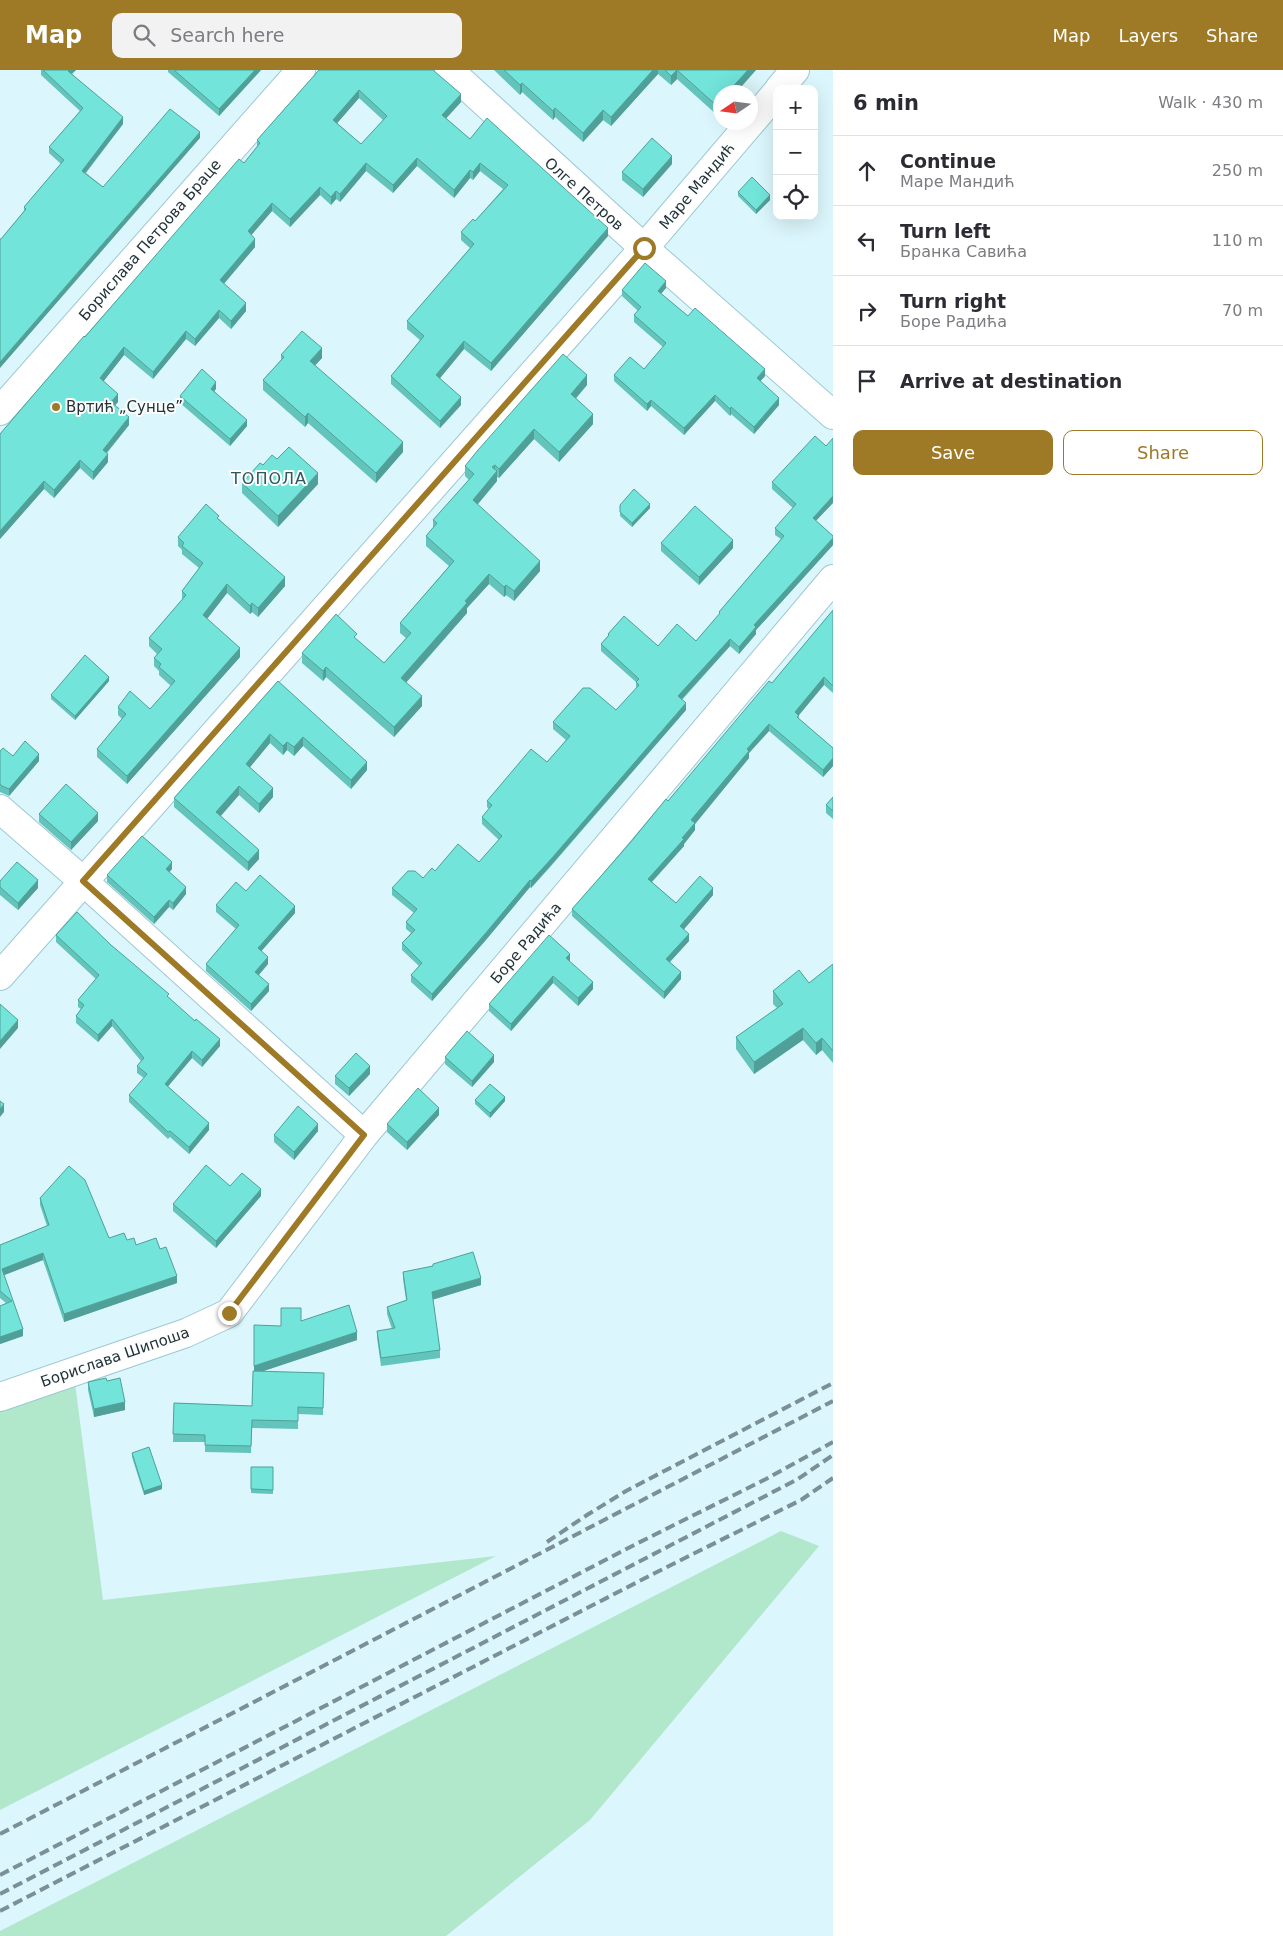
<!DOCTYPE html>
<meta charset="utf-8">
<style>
:root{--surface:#fff;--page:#f2f2f3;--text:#2b2b33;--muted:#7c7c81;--line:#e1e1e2;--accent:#9e7a26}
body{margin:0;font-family:"DejaVu Sans",sans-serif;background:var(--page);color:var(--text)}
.controls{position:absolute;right:15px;top:15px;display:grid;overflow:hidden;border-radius:10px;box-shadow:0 5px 20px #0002}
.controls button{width:45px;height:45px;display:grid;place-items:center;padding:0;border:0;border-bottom:1px solid var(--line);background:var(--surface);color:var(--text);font:25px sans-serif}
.compass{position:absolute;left:713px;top:15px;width:45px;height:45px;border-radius:50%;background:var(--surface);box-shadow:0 5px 20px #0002;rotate:257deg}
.stop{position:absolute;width:15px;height:15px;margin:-11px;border:4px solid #9e7a26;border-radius:50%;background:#fff}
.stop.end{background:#9e7a26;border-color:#fff;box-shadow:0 1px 5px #0008}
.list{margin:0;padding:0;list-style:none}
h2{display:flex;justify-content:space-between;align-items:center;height:65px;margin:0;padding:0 20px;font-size:21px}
h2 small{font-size:16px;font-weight:400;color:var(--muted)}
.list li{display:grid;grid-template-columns:32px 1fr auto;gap:15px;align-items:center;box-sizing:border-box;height:70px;padding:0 20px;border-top:1px solid var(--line)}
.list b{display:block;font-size:19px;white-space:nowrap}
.list p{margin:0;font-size:16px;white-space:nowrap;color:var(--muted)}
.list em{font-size:16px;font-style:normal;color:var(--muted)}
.actions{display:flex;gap:10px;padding:15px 20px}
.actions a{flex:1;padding:11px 0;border:1px solid var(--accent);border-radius:10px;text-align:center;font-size:18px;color:var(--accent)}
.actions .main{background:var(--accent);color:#fff}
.icon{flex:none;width:28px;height:28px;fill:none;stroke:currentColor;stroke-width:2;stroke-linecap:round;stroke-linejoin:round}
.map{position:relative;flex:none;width:833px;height:1866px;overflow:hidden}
header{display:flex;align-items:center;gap:30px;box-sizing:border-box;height:70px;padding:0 25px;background:var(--accent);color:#fff}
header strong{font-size:24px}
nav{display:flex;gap:28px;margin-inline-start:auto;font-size:18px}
.search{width:350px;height:45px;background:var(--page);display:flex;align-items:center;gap:12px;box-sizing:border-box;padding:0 18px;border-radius:10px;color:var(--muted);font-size:19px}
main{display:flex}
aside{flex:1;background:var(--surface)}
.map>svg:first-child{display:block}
</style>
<header>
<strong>Map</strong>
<div class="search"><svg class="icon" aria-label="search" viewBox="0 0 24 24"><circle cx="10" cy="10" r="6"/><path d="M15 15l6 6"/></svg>Search here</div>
<nav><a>Map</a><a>Layers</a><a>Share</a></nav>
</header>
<main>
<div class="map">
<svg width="833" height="1866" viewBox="0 0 833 1866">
<rect width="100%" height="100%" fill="#dbf6fc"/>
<path fill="#b1e8cc" d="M75,1313L103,1530L496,1486L0,1740V1341Z
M781,1461L819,1476L590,1750L446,1866H0V1861Z"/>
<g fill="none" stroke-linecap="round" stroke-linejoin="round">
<defs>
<path id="minor" d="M449,0L644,178L833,345
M779,19L795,0
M0,341L301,0
M0,739L83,811L364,1065
M0,906L644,178L777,22
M0,1327L186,1263L229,1243L364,1065L833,509"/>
</defs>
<use href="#minor" stroke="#9cc8d2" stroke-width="30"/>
<use href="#minor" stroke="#fff" stroke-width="28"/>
<path stroke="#7a9095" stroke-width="4" stroke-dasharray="10 5" stroke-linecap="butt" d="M547,1472L587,1445L626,1421L833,1313
M0,1764L833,1331
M0,1805L636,1474L766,1409L833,1372
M0,1824L798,1409L833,1385
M0,1841L655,1503L801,1430L833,1408"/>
</g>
<path fill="#62c4bb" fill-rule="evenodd" d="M41,0H76L72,4L123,54L86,103L103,117L200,68L1,169L24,141V137L61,94L49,83V77L80,41L41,5Z
M168,0H261L219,46L168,2Z
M319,0L461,32L446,48L470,69L608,166L491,301L464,279L440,308L461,335L440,358L391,314V306L420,270L407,259V251L470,178L461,170V162L475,151L503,119L480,101L473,110L470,108L454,128L417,96L393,123L366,101L340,132L336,129L331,135L320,125L290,157L272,141L251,165L255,177L224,214L246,241L231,259L219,248L195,276L186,269L153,309L124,285L103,311L118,332L115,335L129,355L107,383L108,392L93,410L80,398L54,428L44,419L0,469V364L85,267L244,93L257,77V70ZM359,28L383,50L361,74L337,53Z
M494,0H756L717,45L677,9L671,15L658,4L611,56L603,50L583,72L555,47L553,50L522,22L520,25Z
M672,94L643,127L622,110V102Z
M738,122L770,130L756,144L738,126Z
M666,218L661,224L688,246L765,306L760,311L779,335L754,364L731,344L730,346L715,331L684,365L651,336L647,341L614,311V305L644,299L663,277L634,252V245L638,241L622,226V220Z
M281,285L322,288L315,295L403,382L376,413L308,353L305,357L263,320V310L281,290Z
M587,315L576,328L593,354L559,392L534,369L499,408L497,407V411L477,435L540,501L514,531L506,525L504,527L489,514L467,538V543L406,613L422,636L394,667L326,607L323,611L302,593V583L357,570L384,593L406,568L400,563V553L449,496L426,476V466L433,458V450L469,410L465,406V396Z
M216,319L214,321L247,356L230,376L180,333V326Z
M277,389L318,414L278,457L242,423V413L263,395Z
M772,412L833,466V475L756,560V564L739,584L730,576L682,630L686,640L552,795L531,818L530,817L485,871L432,931L411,912V905L419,896L402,880V873L411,863L406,859V852L414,843L392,825V818L423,808L435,801L479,792L499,770L482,754V747L489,739L487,737V731L547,692L566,670L553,659V652L616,640L636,619V612L601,581V574L608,566V564L658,576L696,571L719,545V542L781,469L775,465V458L793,438L772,419Z
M620,435L650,438L632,457L620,446Z
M219,449L285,516L258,547L252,542L250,544L227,523L207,549L240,587L127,714L97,687V679L122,649L118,645V637L150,639L171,616L159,605V601L154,596V588L157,584L149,576V568L182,530V521L199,498L182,484V480L178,476V467Z
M661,473L733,478L699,515L661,481Z
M833,540V623L824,615L798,645L799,649L833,678V696L823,707L769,661L749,683V688L695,754V760L684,774V776L652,812L676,833L713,825L684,859L689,871L670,892L681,909L664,929L572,846V839L772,613Z
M109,611L75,650L51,629V625Z
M278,611L367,700L351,719L303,676L294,686L287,680L283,685L270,673L250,697L273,727L259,743L239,725L221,746L259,789L248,801L174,737V728Z
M0,681L13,686L39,691L9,726L0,722Z
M833,727V749L826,743V735Z
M39,744L98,751L71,780L39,752Z
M172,799L169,802L186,824L173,840L169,837L154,854L107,812V805Z
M0,811L38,818L18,840L0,825Z
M246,821L295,843L261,881L268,894L259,905L269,921L251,941L206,901V894L236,859L216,842V835Z
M56,865L111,875L169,928L220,976L202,997L192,988L168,1016L209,1060L189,1084L170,1067L168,1069L129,1032V1025L144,1008L137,1003V996L141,991L112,956L98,972L76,953V946L81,939L78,937V930L96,909L56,872Z
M570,892L593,919L578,936L553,913L511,961L489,941V934Z
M833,894V993L822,980L816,985L803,970L754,1004L736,979V967L777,938L773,934V921L809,913Z
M445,987L494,992L472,1017L445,994Z
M370,1004L349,1026L335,1014V1006Z
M475,1030L505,1031L490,1048L475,1034Z
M439,1045L407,1080L387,1062V1054Z
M318,1061L294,1090L274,1072V1065Z
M230,1116L261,1126L216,1178L173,1141V1134Z
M40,1128L109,1168L127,1170L136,1175L160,1179L177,1213L64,1252L43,1190L4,1205L23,1266L0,1274V1236L6,1233L0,1228V1175L47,1156L40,1135Z
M433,1194L481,1215L433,1229L440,1280V1288L381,1296L377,1268V1261L392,1259L387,1244V1237L406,1230L403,1209V1202L433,1196Z
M301,1251L357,1270L261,1302L324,1303L323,1345L298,1344V1359L252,1358L251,1383L205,1382V1372H173L174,1333L252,1336L254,1301L281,1256Z
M107,1311L125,1340L94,1347L88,1320V1312Z
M132,1383L162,1419L144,1425L132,1387Z
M251,1397H273V1424L251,1423Z"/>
<path fill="#50a099" d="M69,0H76L68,7V1Z
M255,0H261L219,46V39Z
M653,0H658V4L611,56V47Z
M677,0V9L671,15V6Z
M748,0H756L736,22H728Z
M522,13V22L520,25V15Z
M359,20V28L333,58V50Z
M461,24V32L442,53V45Z
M720,31V40L717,45V36Z
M555,38V47L553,50V41Z
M603,40V50L583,72V63Z
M123,47V54L82,107V101Z
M200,62V68L0,298V292Z
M672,86V94L643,127V119Z
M417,88V96L393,123V115Z
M366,93V101L340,132V124Z
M480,93V101L473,110V102Z
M470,100V108L454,128V120Z
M320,117V125L290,157V149Z
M336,121V129L331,135V127Z
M770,125V130L756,144V140Z
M272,133V141L248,169V161Z
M608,158V166L491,301V293Z
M255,169V177L220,218V210Z
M666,211V218L658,227V221Z
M246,233V241L231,259V251Z
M219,240V248L195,276V269Z
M186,261V269L153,309V302Z
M464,271V279L436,313V305Z
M124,277V285L100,316V308Z
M322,278V288L310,301V291Z
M765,299V306L757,315V308Z
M587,305V315L571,334V324Z
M216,312V319L211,325V319Z
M118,324V332L111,340V332Z
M715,325V331L684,365V358Z
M461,327V335L440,358V351Z
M779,328V335L754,364V357Z
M651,330V336L647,341V334Z
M731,337V344L730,346V339Z
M308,343V353L305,357V347Z
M593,344V354L559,392V382Z
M129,347V355L103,387V380Z
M247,350V356L230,376V369Z
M534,359V369L499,408V399Z
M403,372V382L376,413V403Z
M108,384V392L93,410V402Z
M80,390V398L54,428V420Z
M495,395V404L497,401V411L473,440V430Z
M318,403V414L278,457V446Z
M44,411V419L0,469V461Z
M833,426V433L813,454V448Z
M650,434V438L632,457V453Z
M833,468V475L756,560V564L739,584V577L754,555Z
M733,470V478L699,515V507Z
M540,491V501L514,531V521Z
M489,504V514L467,538V543L401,618V608L465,531Z
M285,507V516L258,547V538Z
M227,514V523L203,554V545Z
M506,515V525L504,527V517Z
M252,533V542L250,544V536Z
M730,569V576L678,633V626Z
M240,578V587L127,714V706Z
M326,597V607L323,611V601Z
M109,607V611L75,650V646Z
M824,607V615L795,650V642Z
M422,626V636L394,667V657Z
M686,633V640L531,818V811Z
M769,654V661L749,683V688L695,754V760L684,774V776L648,816V809L682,768L691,750L747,679Z
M270,664V673L246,702V694Z
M303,667V676L294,686V677Z
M287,672V680L283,685V676Z
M39,684V691L9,726V719Z
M833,688V696L823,707V700Z
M367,692V700L351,719V710Z
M239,716V725L216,751V742Z
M273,718V727L259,743V734Z
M98,743V751L71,780V772Z
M259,780V789L248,801V792Z
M172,792V799L166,806V799Z
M38,810V818L18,840V833Z
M530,810V817L485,871L432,931V924Z
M186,817V824L173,840V833Z
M713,818V825L680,864V856Z
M169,830V837L154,854V847Z
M295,836V843L258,885V878Z
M689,864V871L666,896V889Z
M570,884V892L566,888Z
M268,887V894L255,909V902Z
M681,902V909L664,929V922Z
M553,906V913L511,961V954Z
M593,912V919L578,936V928Z
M269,914V921L251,941V934Z
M112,949V956L98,972V965Z
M18,950V958L0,979V971Z
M803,958V970L754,1004V992Z
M822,968V980L816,985V973Z
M220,969V976L202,997V990Z
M192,981V988L165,1020V1014Z
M494,985V992L472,1017V1011Z
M370,996V1004L349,1026V1018Z
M505,1027V1031L490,1048V1043Z
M4,1034V1042L0,1047V1039Z
M439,1038V1045L407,1080V1072Z
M209,1053V1060L189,1084V1077Z
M318,1054V1061L294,1090V1082Z
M261,1119V1126L216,1178V1171Z
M43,1183V1190L2,1206V1199Z
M177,1206V1213L64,1252V1244Z
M481,1208V1215L432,1230V1222Z
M23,1259V1266L0,1274V1267Z
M357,1262V1270L254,1304V1296Z
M125,1332V1340L94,1347V1339Z
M162,1415V1419L144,1425V1421Z"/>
<path fill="#72e4da" stroke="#50a099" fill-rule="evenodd" d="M43,0H69L68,1L123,47L82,101L103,117L170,39L200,62L0,292V169H1L26,139L24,137L64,90L49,77L83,38Z
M174,0H255L219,39Z
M319,0H433L461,24L442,45L470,69L487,48L608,158L491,293L464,271L436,305L461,327L440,351L391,306L424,266L407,251L474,174L461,162L473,149L475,151L508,115L480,93L473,102L470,100L454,120L417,88L393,115L366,93L340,124L336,121L331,127L320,117L290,149L272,133L248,161L255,169L220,210L246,233L231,251L219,240L195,269L186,261L153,302L124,277L100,308L118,324L111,332L129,347L103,380L108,384L93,402L80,390L54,420L44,411L0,461V364L84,266L85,267L239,89L244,93L260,73L257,70ZM359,20L387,46L361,74L333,50Z
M504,0H653L611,47L603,40L583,63L555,38L553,41L522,13L520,15Z
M665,0H677L671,6Z
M677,0H748L728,22H720V31L717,36Z
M652,68L672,86L643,119L622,102Z
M752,107L770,125L756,140L738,122Z
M645,193L666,211L658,221L688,246L695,238L765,299L757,308L779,328L754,357L731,337L730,339L715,325L684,358L651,330L647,334L614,305L630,287L644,299L666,273L634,245L641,237L622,220Z
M302,261L322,278L310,291L403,372L376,403L308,343L305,347L263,310L284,287L281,285Z
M563,284L587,305L571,324L593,344L559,382L534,359L499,399L495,395L492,397L497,401L473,430L540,491L514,521L506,515L504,517L489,504L465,531L467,533L401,608L422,626L394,657L326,597L323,601L302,583L336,544L357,564L354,567L384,593L411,563L400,553L454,491L426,466L437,453L433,450L474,404L465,396L478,380Z
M202,299L216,312L211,319L247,350L230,369L180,326Z
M815,366L826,376L833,368V426L813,448L833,466V468L754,555L756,557L739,577L730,569L678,626L686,633L552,788L531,811L530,810L485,864L432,924L411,905L422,893L402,873L415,860L406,852L417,839L392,818L408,801H415L423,808L432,798L435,801L458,774L479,792L502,766L482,747L492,735L487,731L531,679L547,692L570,666L553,652L583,618H590L616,640L639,615L636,612L639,609L601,574L609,565L608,564L624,546L658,576L677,554L696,571L720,543L719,542L784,466L775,458L796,434L772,412Z
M289,377L318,403L278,446L242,413L260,393L263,395L272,385L277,389Z
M634,419L650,434L632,453L620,442V435Z
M206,434L219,446L217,448L285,507L258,538L252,533L250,536L227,514L203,545L240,578L127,706L97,679L126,644L118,637L130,621L150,639L175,611L159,597L161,594L154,588L162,579L149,568L186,525L182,521L203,493L182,476L184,473L178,467Z
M695,436L733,470L699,507L661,473Z
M833,540V616L824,607L795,642L799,646L797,647L833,678V688L823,700L769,654L747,679L749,681L691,750L695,753L682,768L684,769L648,809L676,833L700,806L713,818L680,856L689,864L666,889L681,902L664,922L572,839L630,773L666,729L668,731L769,611L772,613Z
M85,585L109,607L75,646L51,625Z
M278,611L367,692L351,710L303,667L294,677L287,672L283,676L270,664L246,694L273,718L259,734L239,716L216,742L259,780L248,792L174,728Z
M25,671L39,684L9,719L2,716L0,714V681L3,678L13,686Z
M66,714L98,743L71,772L39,744Z
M833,727V741L826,735Z
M142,766L172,792L166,799L186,817L173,833L169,830L154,847L107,805Z
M17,792L38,810L18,833L0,817V811Z
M260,805L295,836L258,878L268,887L255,902L269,914L251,934L206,894L239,855L216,835L236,812L246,821Z
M77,842L111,875L169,924L167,926L195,951L196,949L220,969L202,990L192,981L165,1014L209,1053L189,1077L170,1061L168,1062L129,1025L147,1004L137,996L144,988L112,949L98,965L76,946L84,935L78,930L99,905L56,865Z
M549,865L570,884L566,888L593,912L578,928L553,906L511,954L489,934Z
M833,894V981L822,968L816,973L803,958L754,992L736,967L783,934L773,921L799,900L809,913Z
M0,934L18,950L0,971Z
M467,961L494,985L472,1011L445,987Z
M356,983L370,996L349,1018L335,1006Z
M490,1014L505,1027L490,1043L475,1030Z
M418,1018L439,1038L407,1072L387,1054Z
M0,1031L4,1034L0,1039Z
M298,1036L318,1054L294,1082L274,1065Z
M206,1095L230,1116L242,1103L261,1119L216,1171L173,1134Z
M69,1096L85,1110L109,1168L124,1163L127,1170L134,1168L136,1175L156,1168L160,1179L166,1177L177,1206L64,1244L43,1183L2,1199L23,1259L0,1267V1236L12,1231L0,1221V1175L49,1155L40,1128Z
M473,1182L481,1208L432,1222L440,1280L381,1288L377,1261L395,1258L387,1237L407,1230L403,1202L433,1196V1194Z
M349,1235L357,1262L254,1296V1255L281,1256V1238H301V1251Z
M253,1301L324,1303L323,1338L298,1337V1351L252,1350L251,1376L205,1375V1365L173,1364L174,1333L252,1336Z
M106,1308L107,1311L120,1308L125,1332L94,1339L88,1312Z
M149,1377L162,1415L144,1421L132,1383Z
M251,1397H273V1420L251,1419Z"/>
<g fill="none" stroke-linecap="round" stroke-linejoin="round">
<path stroke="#9e7a26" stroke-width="6" d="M229,1243L364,1065L83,811L644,178"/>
</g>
<circle fill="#9e7a26" stroke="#fdfdfd" stroke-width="2" cx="56" cy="337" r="5"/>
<g text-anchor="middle" stroke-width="4" stroke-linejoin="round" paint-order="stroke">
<g font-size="15" fill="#213337" stroke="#fdfdfd">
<text transform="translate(697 116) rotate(-50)" y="5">Маре Мандић</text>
<text transform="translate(584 124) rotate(42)" y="5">Олге Петров</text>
<text transform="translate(150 170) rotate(-49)" y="5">Борислава Петрова Браце</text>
<text transform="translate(526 873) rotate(-50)" y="5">Боре Радића</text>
<text transform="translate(115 1287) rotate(-19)" y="5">Борислава Шипоша</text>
</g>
<g font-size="15" fill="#213337" stroke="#fdfdfd" text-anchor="start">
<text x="66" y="342">Вртић „Сунце”</text>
</g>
<g font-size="16" letter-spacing="1" fill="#2d565f" stroke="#fdfdfd">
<text x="269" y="414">ТОПОЛА</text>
</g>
</g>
</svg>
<div class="controls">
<button>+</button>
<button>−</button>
<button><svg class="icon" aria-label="locate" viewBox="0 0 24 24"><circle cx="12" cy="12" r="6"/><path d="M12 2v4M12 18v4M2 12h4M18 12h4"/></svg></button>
</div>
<svg class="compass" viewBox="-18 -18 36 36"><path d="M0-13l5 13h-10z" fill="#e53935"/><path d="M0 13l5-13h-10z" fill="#7c7c81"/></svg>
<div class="stop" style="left:644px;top:178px"></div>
<div class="stop end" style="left:229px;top:1243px"></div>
</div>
<aside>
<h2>6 min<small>Walk · 430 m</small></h2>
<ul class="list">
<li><svg class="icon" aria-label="ahead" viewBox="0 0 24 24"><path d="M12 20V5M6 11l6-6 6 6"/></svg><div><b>Continue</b><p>Маре Мандић</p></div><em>250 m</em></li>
<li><svg class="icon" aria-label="left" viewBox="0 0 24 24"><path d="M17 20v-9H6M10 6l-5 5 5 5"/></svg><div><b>Turn left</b><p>Бранка Савића</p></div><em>110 m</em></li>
<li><svg class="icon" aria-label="right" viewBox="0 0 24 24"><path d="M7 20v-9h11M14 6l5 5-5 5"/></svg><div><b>Turn right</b><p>Боре Радића</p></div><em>70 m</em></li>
<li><svg class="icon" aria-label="arrive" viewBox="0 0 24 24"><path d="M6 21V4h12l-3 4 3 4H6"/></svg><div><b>Arrive at destination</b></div></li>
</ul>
<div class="actions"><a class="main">Save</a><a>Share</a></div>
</aside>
</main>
